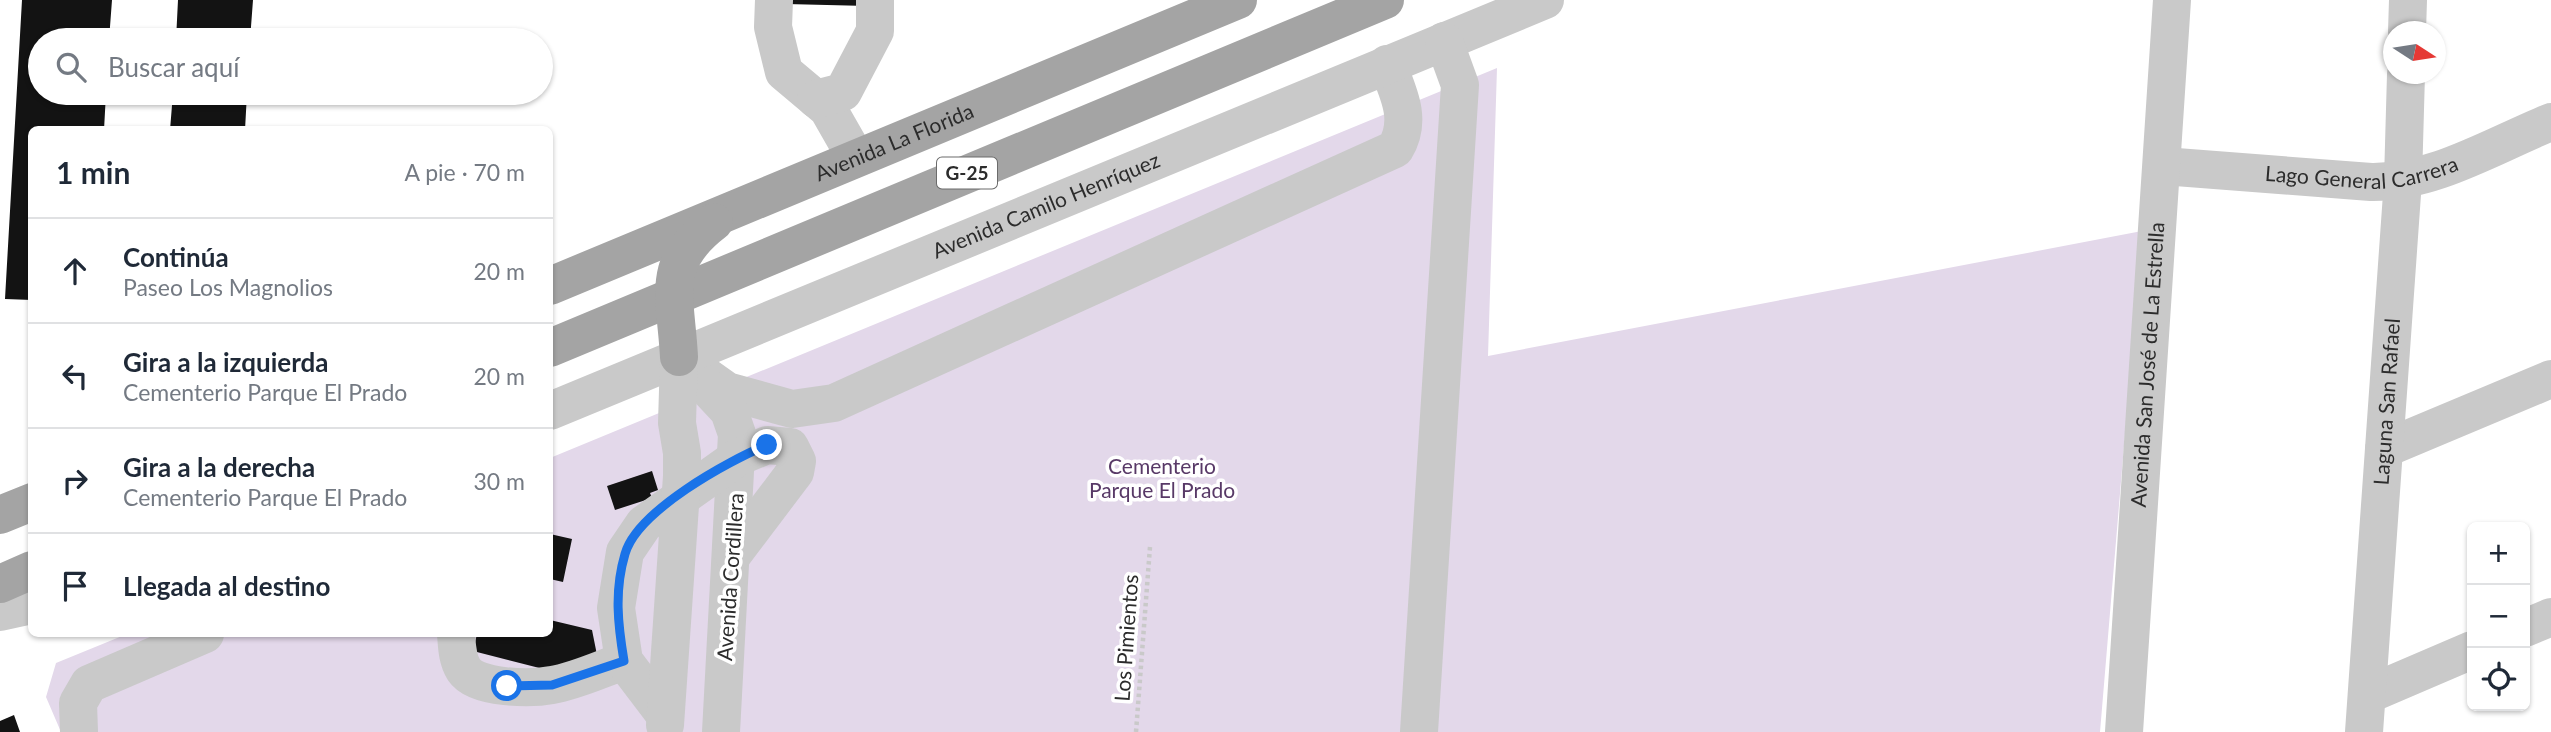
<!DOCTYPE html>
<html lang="es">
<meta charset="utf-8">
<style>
:root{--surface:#fff;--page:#f2f2f3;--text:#1f2937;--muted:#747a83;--line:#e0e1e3}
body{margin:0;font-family:Lato,sans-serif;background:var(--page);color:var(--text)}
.controls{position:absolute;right:21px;bottom:21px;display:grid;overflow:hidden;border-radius:10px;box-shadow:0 2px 5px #0004}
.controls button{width:63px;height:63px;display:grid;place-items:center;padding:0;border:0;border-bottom:2px solid var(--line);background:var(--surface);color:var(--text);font:35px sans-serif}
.compass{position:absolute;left:2383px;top:21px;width:63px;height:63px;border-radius:50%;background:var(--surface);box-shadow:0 2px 5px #0004;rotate:102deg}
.stop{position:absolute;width:21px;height:21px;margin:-16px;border:5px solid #1a73e8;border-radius:50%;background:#fff}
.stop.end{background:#1a73e8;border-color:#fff;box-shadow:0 2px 7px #0008}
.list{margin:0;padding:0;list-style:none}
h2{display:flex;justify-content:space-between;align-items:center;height:91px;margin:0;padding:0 28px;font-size:30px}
h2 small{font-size:23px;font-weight:400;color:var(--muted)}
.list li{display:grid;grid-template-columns:46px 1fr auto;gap:21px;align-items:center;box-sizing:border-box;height:105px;padding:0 28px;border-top:2px solid var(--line)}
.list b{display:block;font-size:26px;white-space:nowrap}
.list p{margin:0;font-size:23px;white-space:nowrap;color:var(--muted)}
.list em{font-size:23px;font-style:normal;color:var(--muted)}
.icon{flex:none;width:38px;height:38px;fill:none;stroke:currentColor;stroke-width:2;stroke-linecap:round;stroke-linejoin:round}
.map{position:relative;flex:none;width:2551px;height:732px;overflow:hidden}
.search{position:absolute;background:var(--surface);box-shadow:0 2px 5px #0004;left:28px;top:28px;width:525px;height:77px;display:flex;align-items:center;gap:18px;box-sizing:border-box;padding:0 24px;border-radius:38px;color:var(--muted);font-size:26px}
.panel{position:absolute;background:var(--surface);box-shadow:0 2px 5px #0004;left:28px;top:126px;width:525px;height:511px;border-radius:10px}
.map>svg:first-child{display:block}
</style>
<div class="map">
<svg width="2551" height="732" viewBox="0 0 2551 732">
<rect width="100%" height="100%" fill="#fff"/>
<path fill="#e3d8ea" d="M1497,68L1488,356L2142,231L2100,732H61L46,697L56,663L127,634H550V458Z"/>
<path fill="#131313" d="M22,0H112L109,40H40V93H106L104,130H32V300L5,299Z
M178,0H253L250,40H176Z
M786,0H868V6L786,4Z
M173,93H247L245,130H170Z
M652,471L658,490L650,493L652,498L615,510L607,486Z
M550,534L572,539L563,582L550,579Z
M550,620L592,630L598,660L563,674L473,651L477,634H550Z
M14,715L20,732H0V721Z"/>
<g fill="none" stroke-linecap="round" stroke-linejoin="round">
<path stroke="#c9c9c9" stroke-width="4.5" stroke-dasharray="3.5 3.5" stroke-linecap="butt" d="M1136,732L1150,547"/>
<g stroke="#c9c9c9" stroke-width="38">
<path d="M774,0L773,27L784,72L828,109L856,158"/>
<path d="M2407,32L2408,0"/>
<path d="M816,99L843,92L875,31V0"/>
<path id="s1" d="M2163,166L2371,182C2433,183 2494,145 2551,122"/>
<path d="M679,357L727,391L792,409L834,403L1395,149C1413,120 1398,92 1387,64"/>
<path d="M700,380L729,411L737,434L721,732"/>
<path id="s2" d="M550,411L1545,0"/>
<path d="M2384,449L2551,379"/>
<path d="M0,612L32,605"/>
<path d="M2525,628L2551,617"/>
<path d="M456,634C457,646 457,659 464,670C477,689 531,689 552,685C576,681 601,669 624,661"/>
<path d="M2367,695L2472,650"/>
<path d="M665,715L624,661L616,608L625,552L644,524L738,457L767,445L790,447L797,461L795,472L733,554"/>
<path d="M665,725L682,476V453L677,423L679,357"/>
<path d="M79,732L78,703L89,684L205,634"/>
<path d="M1419,732L1460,85L1444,41"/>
<path id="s3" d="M2124,732L2172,0"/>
<path id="s4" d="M2364,732L2403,180L2406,74"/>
</g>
<g stroke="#a4a4a4" stroke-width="38">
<path id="s5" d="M550,286L1238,0"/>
<path d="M550,348L1385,0"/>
<path d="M679,357C676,296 659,264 714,222"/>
<path d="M0,515L32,502"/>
<path d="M0,584L32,570"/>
</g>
</g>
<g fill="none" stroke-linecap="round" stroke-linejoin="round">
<path stroke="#1a73e8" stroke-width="9" d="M507,686L552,685L624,661C618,625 614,591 625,554C637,511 728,461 767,445"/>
</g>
<g text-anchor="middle" stroke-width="7" stroke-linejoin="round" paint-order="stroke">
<rect fill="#fff" stroke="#6b6b6b" stroke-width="2" x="937" y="157.5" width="60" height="31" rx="5"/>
<g font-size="19" font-weight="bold" fill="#2c2c2c">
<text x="967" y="180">G-25</text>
</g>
<g font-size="21" fill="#2c2c2c" stroke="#fff">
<text dy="7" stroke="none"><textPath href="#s5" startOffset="373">Avenida La Florida</textPath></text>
<text dy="7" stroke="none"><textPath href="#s1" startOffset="200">Lago General Carrera</textPath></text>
<text dy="7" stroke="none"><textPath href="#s2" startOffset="537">Avenida Camilo Henríquez</textPath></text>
<text dy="7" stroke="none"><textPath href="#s3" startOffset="368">Avenida San José de La Estrella</textPath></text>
<text dy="7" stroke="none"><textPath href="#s4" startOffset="331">Laguna San Rafael</textPath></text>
<text transform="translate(731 577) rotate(-86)" y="7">Avenida Cordillera</text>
<text transform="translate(1127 638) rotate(-86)" y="7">Los Pimientos</text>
</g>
<g font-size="21" fill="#583967" stroke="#fff">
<text x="1162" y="474">Cementerio<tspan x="1162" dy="24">Parque El Prado</tspan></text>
</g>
</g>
</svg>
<div class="controls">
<button>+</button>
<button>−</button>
<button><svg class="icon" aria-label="locate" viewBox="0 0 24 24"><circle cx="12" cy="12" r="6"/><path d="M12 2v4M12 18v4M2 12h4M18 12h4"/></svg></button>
</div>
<svg class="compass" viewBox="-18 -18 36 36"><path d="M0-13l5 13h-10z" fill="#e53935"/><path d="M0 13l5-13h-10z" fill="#747a83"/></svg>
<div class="stop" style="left:507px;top:686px"></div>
<div class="stop end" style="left:767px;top:445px"></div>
<div class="search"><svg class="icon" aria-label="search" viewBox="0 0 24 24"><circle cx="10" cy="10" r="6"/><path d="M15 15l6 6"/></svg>Buscar aquí</div>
<section class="panel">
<h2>1 min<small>A pie · 70 m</small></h2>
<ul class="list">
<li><svg class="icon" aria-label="ahead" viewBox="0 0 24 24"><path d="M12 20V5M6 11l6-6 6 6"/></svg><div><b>Continúa</b><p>Paseo Los Magnolios</p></div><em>20 m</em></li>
<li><svg class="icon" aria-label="left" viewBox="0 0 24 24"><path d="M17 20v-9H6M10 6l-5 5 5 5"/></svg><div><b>Gira a la izquierda</b><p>Cementerio Parque El Prado</p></div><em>20 m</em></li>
<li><svg class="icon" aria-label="right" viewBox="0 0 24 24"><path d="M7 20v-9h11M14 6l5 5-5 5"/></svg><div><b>Gira a la derecha</b><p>Cementerio Parque El Prado</p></div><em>30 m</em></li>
<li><svg class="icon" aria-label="arrive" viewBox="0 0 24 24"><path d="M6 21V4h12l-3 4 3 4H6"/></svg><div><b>Llegada al destino</b></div></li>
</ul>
</section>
</div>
